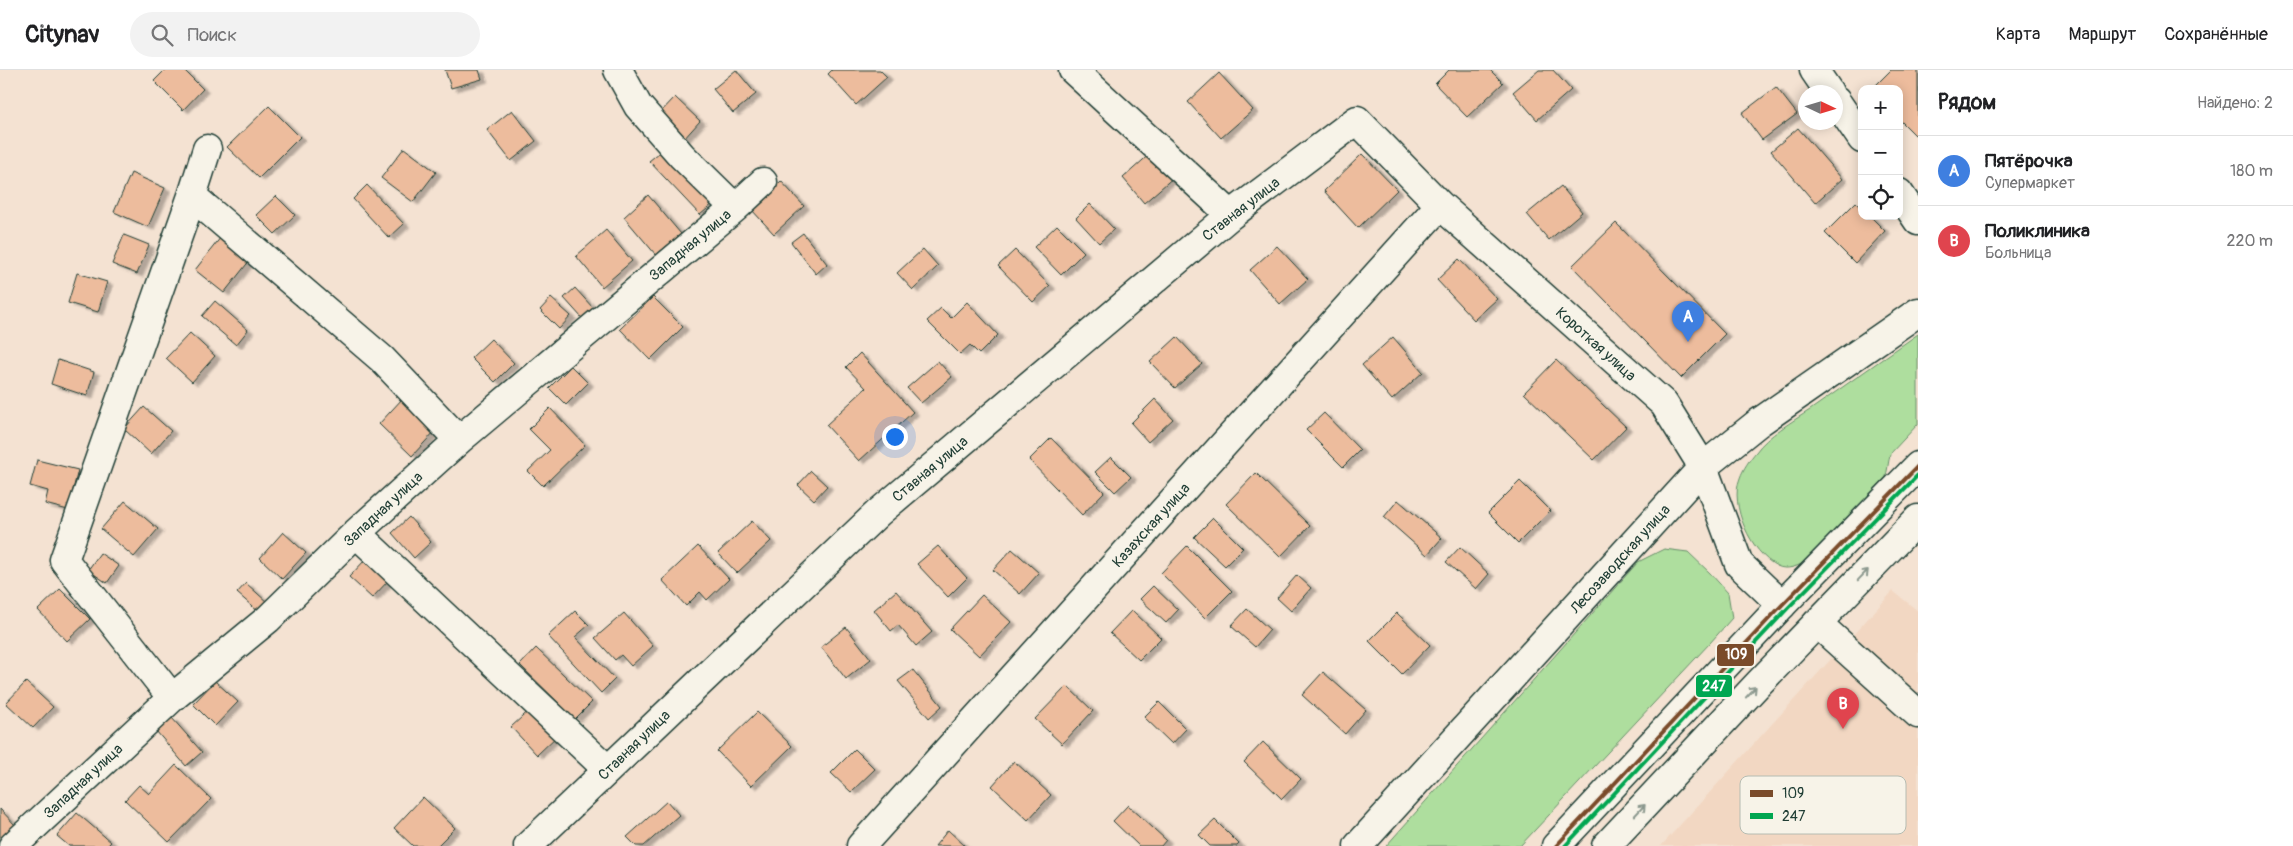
<!DOCTYPE html>
<html lang="ru">
<meta charset="utf-8">
<style>
:root{--surface:#fff;--page:#f2f2f2;--text:#202124;--muted:#757577;--line:#e0e0e0;--accent:#db2777}
body{margin:0;font-family:Pangolin,sans-serif;background:var(--page);color:var(--text)}
.controls{position:absolute;right:15px;top:15px;display:grid;overflow:hidden;border-radius:10px;box-shadow:0 2px 12px #0003}
.controls button{width:45px;height:45px;display:grid;place-items:center;padding:0;border:0;border-bottom:1px solid var(--line);background:var(--surface);color:var(--text);font:25px sans-serif}
.compass{position:absolute;left:1798px;top:15px;width:45px;height:45px;border-radius:50%;background:var(--surface);box-shadow:0 2px 12px #0003;rotate:94deg}
.you{position:absolute;left:894px;top:366px;width:18px;height:18px;margin:-12px;border:4px solid #fff;border-radius:50%;background:#1a73e8;box-shadow:0 0 0 8px #1a73e833}
.badge{display:grid;place-items:center;width:32px;height:32px;border-radius:50%;background:var(--accent);color:#fff;font-size:16px;font-weight:700}
.pin{position:absolute;translate:-50% -41px;filter:drop-shadow(0 1px 2px #0008)}
.pin::after{content:'';position:absolute;top:26px;width:18px;height:15px;background:inherit;clip-path:polygon(0 0,100% 0,50% 100%)}
.list{margin:0;padding:0;list-style:none}
h2{display:flex;justify-content:space-between;align-items:center;height:65px;margin:0;padding:0 20px;font-size:21px}
h2 small{font-size:16px;font-weight:400;color:var(--muted)}
.list li{display:grid;grid-template-columns:32px 1fr auto;gap:15px;align-items:center;box-sizing:border-box;height:70px;padding:0 20px;border-top:1px solid var(--line)}
.list b{display:block;font-size:19px;white-space:nowrap}
.list p{margin:0;font-size:16px;white-space:nowrap;color:var(--muted)}
.list em{font-size:16px;font-style:normal;color:var(--muted)}
.icon{flex:none;width:28px;height:28px;fill:none;stroke:currentColor;stroke-width:2;stroke-linecap:round;stroke-linejoin:round}
.map{position:relative;flex:none;width:1918px;height:776px;overflow:hidden}
header{display:flex;align-items:center;gap:30px;box-sizing:border-box;height:70px;padding:0 25px;background:var(--surface);border-bottom:1px solid var(--line)}
header strong{font-size:24px}
nav{display:flex;gap:28px;margin-inline-start:auto;font-size:18px}
.search{width:350px;height:45px;background:var(--page);display:flex;align-items:center;gap:12px;box-sizing:border-box;padding:0 18px;border-radius:28px;color:var(--muted);font-size:19px}
main{display:flex}
aside{flex:1;background:var(--surface)}
.map>svg:first-child{display:block}
</style>
<header>
<strong>Citynav</strong>
<div class="search"><svg class="icon" aria-label="search" viewBox="0 0 24 24"><circle cx="10" cy="10" r="6"/><path d="M15 15l6 6"/></svg>Поиск</div>
<nav><a>Карта</a><a>Маршрут</a><a>Сохранённые</a></nav>
</header>
<main>
<div class="map">
<svg width="1918" height="776" viewBox="0 0 1918 776">
<defs>
<filter id="shadow"><feDropShadow dx="5.5" dy="3" stdDeviation="1" flood-color="#0004"/></filter>
</defs>
<rect width="100%" height="100%" fill="#f4e2d2"/>
<filter id="ink" filterUnits="userSpaceOnUse"><feTurbulence type="fractalNoise" baseFrequency=".02" numOctaves="2"/><feDisplacementMap in="SourceGraphic" scale="10" xChannelSelector="R" yChannelSelector="G"/><feConvolveMatrix kernelMatrix="1 2 1 2 8 2 1 2 1" color-interpolation-filters="sRGB"/></filter>
<g filter="url(#ink)">
<path fill="#f2d7c2" d="M1893,521L1918,541V776H1661Z"/>
<path fill="#aede9e" stroke="#668e69" d="M1918,264V354L1890,384L1886,407L1809,490C1799,496 1787,501 1777,496C1751,483 1729,435 1740,408C1743,399 1750,389 1756,382C1767,366 1793,351 1810,340C1846,315 1882,289 1918,264Z
M1664,479L1688,482L1710,503L1728,523L1732,548L1710,573L1520,776H1386L1638,492Z"/>
<path fill="#edbc9d" stroke="#1f3d34" filter="url(#shadow)" d="M165,0H184L203,19L183,40L154,11Z
M445,0H479L482,9L451,18Z
M736,0L756,24L733,43L713,19Z
M832,0H880L887,7L856,35L828,4Z
M1449,0H1490L1503,13L1467,47L1435,14Z
M1539,0H1553L1571,20L1537,50L1513,22Z
M1891,0H1918V63L1915,65L1899,49V19H1872Z
M1219,3L1253,40L1221,68L1188,32Z
M1776,17L1797,44L1762,70L1742,43Z
M675,27L700,51L683,70L658,45Z
M269,36L300,67L259,108L227,77Z
M512,40L536,71L511,91L487,60Z
M1798,58L1842,109L1815,133L1771,81Z
M404,78L436,102L413,132L381,108Z
M665,78L715,132L700,145L649,91Z
M1153,81L1175,106L1144,133L1123,108Z
M1362,84L1397,120L1358,158L1324,121Z
M131,103L165,118L148,157L114,142Z
M781,111L804,136L774,164L751,139Z
M367,115L404,154L389,168L353,129Z
M1561,116L1582,142L1549,170L1527,144Z
M648,125L681,164L656,185L624,147Z
M276,126L295,145L275,164L256,145Z
M1856,132L1862,138V146H1870L1885,161L1855,193L1825,163Z
M1090,134L1114,159L1099,173L1076,148Z
M1616,153L1725,264L1681,308L1572,196Z
M1057,155L1084,182L1061,205L1034,177Z
M606,160L632,191L602,217L576,186Z
M803,163L827,194L816,204L791,172Z
M124,165L149,175L137,204L112,194Z
M221,167L250,190L224,223L195,200Z
M1277,176L1308,209L1280,234L1250,200Z
M923,179L938,196L913,220L897,203Z
M1015,180L1050,216L1033,232L998,196Z
M1459,189L1497,229L1474,250L1437,210Z
M77,203L107,212L98,242L68,233Z
M575,218L593,238L582,248L564,228Z
M653,227L683,257L650,290L620,259Z
M551,228L571,246L559,259L540,240Z
M215,231L248,260L236,275L202,246Z
M967,232L998,265L979,284L970,275L960,284L927,251L941,238L951,248Z
M190,263L215,286L192,312L166,288Z
M1177,267L1202,294L1175,318L1150,292Z
M1393,267L1423,302L1392,330L1362,295Z
M491,269L514,293L495,312L471,288Z
M860,283L913,342L859,391L826,355L866,318L846,297Z
M58,290L94,302L87,326L51,314Z
M1556,290L1626,357L1594,390L1524,323Z
M938,291L952,307L921,333L907,318Z
M571,296L588,313L566,335L549,318Z
M403,328L436,360L412,386L379,354Z
M1155,329L1173,349L1148,372L1131,353Z
M144,337L171,361L151,384L124,359Z
M550,338L585,375L543,416L528,401L550,380L529,359Z
M1324,343L1360,380L1343,397L1306,360Z
M1051,368L1104,422L1082,445L1029,390Z
M1111,387L1131,407L1115,422L1095,402Z
M37,390L78,400L68,440L45,434L48,421L30,416Z
M811,401L827,416L814,430L798,415Z
M1256,403L1310,456L1280,487L1226,434Z
M1520,411L1550,441L1518,473L1488,443Z
M1398,430L1442,468L1427,485L1384,447Z
M125,431L158,459L134,487L101,459Z
M409,447L431,472L414,488L392,463Z
M1213,448L1243,478L1225,496L1194,467Z
M752,451L771,471L737,503L718,483Z
M283,462L306,483L282,509L260,488Z
M698,476L729,509L707,530L700,522L686,536L662,510Z
M938,476L967,508L948,527L917,494Z
M1187,476L1232,521L1205,548L1161,503Z
M1460,477L1489,504L1476,519L1446,492Z
M1012,479L1039,503L1020,524L993,500Z
M100,483L119,496L107,513L88,500Z
M366,489L389,510L372,528L349,507Z
M1297,505L1311,518L1291,541L1277,528Z
M246,513L268,533L260,543L237,523Z
M1153,516L1178,540L1166,553L1140,529Z
M60,519L90,549L67,571L38,540Z
M896,521L932,562L916,576L898,555L891,561L874,540Z
M982,525L1011,552L979,586L950,559Z
M1247,539L1270,560L1255,577L1231,556Z
M1132,540L1161,568L1139,590L1110,563Z
M575,541L589,555L575,567L615,609L601,623L548,566Z
M624,543L653,576L631,596L621,585L615,590L595,568Z
M1397,543L1430,575L1402,604L1369,571Z
M846,557L871,589L846,609L821,577Z
M536,578L592,632L575,649L520,595Z
M913,600L942,636L929,648L898,611Z
M1323,602L1366,640L1345,664L1302,625Z
M215,611L238,632L215,656L193,634Z
M26,612L53,637L33,658L6,633Z
M1067,616L1093,641L1062,674L1035,649Z
M1159,632L1186,659L1172,674L1144,647Z
M534,636L560,663L537,685L511,657Z
M757,642L792,676L751,716L717,681Z
M172,648L202,682L186,696L156,661Z
M1263,672L1301,709L1282,729L1244,692Z
M855,679L875,699L851,722L831,703Z
M1014,691L1051,725L1028,750L992,716Z
M176,695L211,729L169,772L125,730L139,715L149,724Z
M423,727L455,758L437,776H413L394,758Z
M667,731L679,745L644,776H636L627,767Z
M1128,735L1166,770L1161,776H1139L1113,751Z
M0,739L16,756L0,771Z
M77,743L111,772L107,776H69L57,766Z
M1215,750L1239,774L1237,776H1210L1199,765Z
M948,760L965,776H935Z"/>
<g fill="none" stroke-linecap="round" stroke-linejoin="round">
<defs>
<path id="minor" d="M618,0L638,36L682,86L735,138
M1073,0L1231,145
M1814,0L1829,22
M1836,31L1862,69
M1899,123L1918,151
M192,126L382,289L459,370
M356,463L608,700
M1817,553L1918,644
M172,628L64,490L192,126L207,79
M13,776L172,628L268,549L356,463L459,370L735,138L763,112
M528,776L878,443L1231,145L1357,50L1440,135L1664,334L1703,397L1739,494L1782,535
M861,776L1440,135
M1358,776L1703,397L1758,353L1918,242"/>
<path id="major" d="M1556,776L1782,535L1918,396
M1606,776L1759,613L1918,449"/>
</defs>
<use href="#minor" stroke="#1f3d34" stroke-width="31"/>
<use href="#major" stroke="#1f3d34" stroke-width="31"/>
<use href="#minor" stroke="#f7f3e8" stroke-width="28"/>
<use href="#major" stroke="#f7f3e8" stroke-width="28"/>
<defs>
<path id="bus-1" d="M1556,776L1782,535L1918,396"/>
<path id="bus-2" d="M1565,776L1787,539L1918,405"/>
</defs>
<use href="#bus-1" stroke="#f7f3e8" stroke-width="8"/>
<use href="#bus-2" stroke="#f7f3e8" stroke-width="8"/>
<use href="#bus-1" stroke="#7a4b2a" stroke-width="4"/>
<use href="#bus-2" stroke="#00a651" stroke-width="4"/>
</g>
<defs><path id="oneway-shaft" d="M-6 0H5M1.5-3L5.5 0L1.5 3" fill="none" stroke-width="1.6" stroke-linecap="round" stroke-linejoin="round" transform="scale(1.25)"/></defs>
<g stroke="#8b988e">
<use href="#oneway-shaft" transform="translate(1863 505) rotate(-46)"/>
<use href="#oneway-shaft" transform="translate(1751 622) rotate(-47)"/>
<use href="#oneway-shaft" transform="translate(1640 740) rotate(-47)"/>
</g>
</g>
<g text-anchor="middle" stroke-width="4" stroke-linejoin="round" paint-order="stroke">
<g font-size="15" fill="#1f3d34" stroke="#f7f3e8">
<text transform="translate(1241 139) rotate(-38)" y="5">Ставная улица</text>
<text transform="translate(690 175) rotate(-40)" y="5">Западная улица</text>
<text transform="translate(1596 274) rotate(42)" y="5">Короткая улица</text>
<text transform="translate(930 399) rotate(-40)" y="5">Ставная улица</text>
<text transform="translate(383 439) rotate(-43)" y="5">Западная улица</text>
<text transform="translate(1151 455) rotate(-48)" y="5">Казахская улица</text>
<text transform="translate(1620 489) rotate(-48)" y="5">Лесозаводская улица</text>
<text transform="translate(634 675) rotate(-44)" y="5">Ставная улица</text>
<text transform="translate(83 711) rotate(-43)" y="5">Западная улица</text>
</g>
</g>
<rect x="1740" y="706" width="166" height="58" rx="8" fill="#f7f3e8" stroke="#b6bcb2" stroke-width="1"/>
<rect x="1750" y="720" width="23" height="7" fill="#7a4b2a"/>
<rect x="1750" y="743" width="23" height="6" fill="#00a651"/>
<g font-size="14" fill="#1f3d34">
<text x="1782" y="728">109</text>
<text x="1782" y="751">247</text>
</g>
<g stroke="#f7f3e8" stroke-width="2">
<rect x="1716" y="573" width="39" height="24" rx="5" fill="#7a4b2a"/>
<rect x="1695" y="604" width="38" height="24" rx="5" fill="#00a651"/>
</g>
<g font-size="14" text-anchor="middle" font-weight="bold" fill="#fff">
<text x="1736" y="589">109</text>
<text x="1714" y="621">247</text>
</g>
</svg>
<div class="controls">
<button>+</button>
<button>−</button>
<button><svg class="icon" aria-label="locate" viewBox="0 0 24 24"><circle cx="12" cy="12" r="6"/><path d="M12 2v4M12 18v4M2 12h4M18 12h4"/></svg></button>
</div>
<svg class="compass" viewBox="-18 -18 36 36"><path d="M0-13l5 13h-10z" fill="#e53935"/><path d="M0 13l5-13h-10z" fill="#757577"/></svg>
<div class="you"></div>
<div class="pin badge" style="left:1688px;top:272px;background:#3f7fe0">A</div>
<div class="pin badge" style="left:1843px;top:659px;background:#e0444e">B</div>
</div>
<aside>
<h2>Рядом<small>Найдено: 2</small></h2>
<ul class="list">
<li><span class="badge" style="background:#3f7fe0">A</span><div><b>Пятёрочка</b><p>Супермаркет</p></div><em>180 m</em></li>
<li><span class="badge" style="background:#e0444e">B</span><div><b>Поликлиника</b><p>Больница</p></div><em>220 m</em></li>
</ul>
</aside>
</main>
